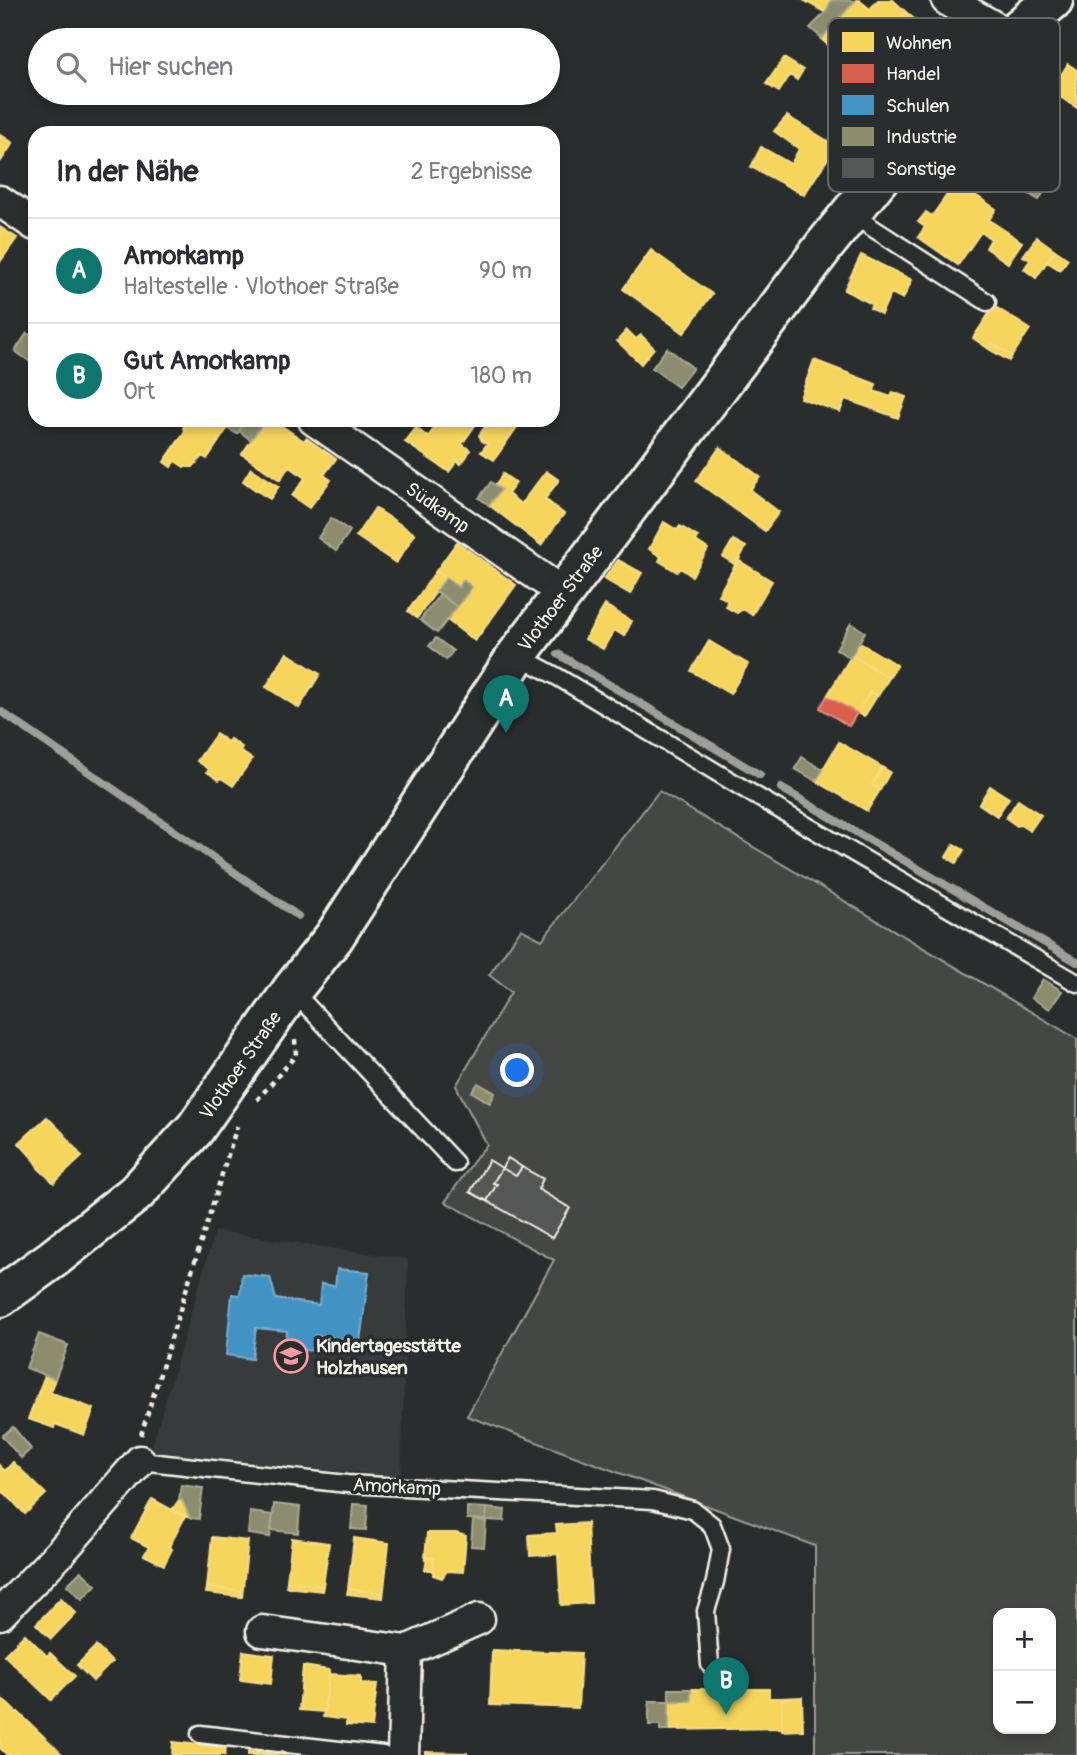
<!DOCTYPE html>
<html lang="de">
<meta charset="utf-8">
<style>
:root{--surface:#fff;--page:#f2f2f3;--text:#2b2b33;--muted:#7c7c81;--line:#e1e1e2;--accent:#0f766e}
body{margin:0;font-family:Pangolin,sans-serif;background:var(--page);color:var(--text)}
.controls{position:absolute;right:21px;bottom:21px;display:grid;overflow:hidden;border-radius:14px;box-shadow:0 4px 10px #0003}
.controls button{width:63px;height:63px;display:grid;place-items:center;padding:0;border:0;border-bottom:2px solid var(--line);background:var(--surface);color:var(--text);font:35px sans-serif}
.you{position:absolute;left:518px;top:1071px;width:24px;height:24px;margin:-18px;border:5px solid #fff;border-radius:50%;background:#1a73e8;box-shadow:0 0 0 10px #1a73e833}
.badge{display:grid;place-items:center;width:46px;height:46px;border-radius:50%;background:var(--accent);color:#fff;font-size:23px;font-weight:700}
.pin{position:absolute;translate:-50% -58px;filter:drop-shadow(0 2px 4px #0008)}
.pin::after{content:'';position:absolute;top:37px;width:24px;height:21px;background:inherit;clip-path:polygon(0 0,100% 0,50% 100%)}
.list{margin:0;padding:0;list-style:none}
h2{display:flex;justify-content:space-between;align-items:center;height:91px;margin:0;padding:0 28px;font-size:30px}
h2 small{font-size:23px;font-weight:400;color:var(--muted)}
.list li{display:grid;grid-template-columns:46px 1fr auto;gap:21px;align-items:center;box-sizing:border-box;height:105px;padding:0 28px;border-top:2px solid var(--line)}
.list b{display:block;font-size:26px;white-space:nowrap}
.list p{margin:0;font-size:23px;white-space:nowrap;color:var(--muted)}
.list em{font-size:23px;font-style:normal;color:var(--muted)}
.icon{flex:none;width:38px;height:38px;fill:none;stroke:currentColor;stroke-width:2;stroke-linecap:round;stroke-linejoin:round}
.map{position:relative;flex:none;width:1077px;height:1755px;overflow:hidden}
.search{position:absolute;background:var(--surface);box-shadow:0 4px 10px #0003;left:28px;top:28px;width:532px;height:77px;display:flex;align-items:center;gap:18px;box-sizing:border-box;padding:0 24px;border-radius:38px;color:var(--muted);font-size:26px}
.panel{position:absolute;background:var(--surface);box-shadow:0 4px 10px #0003;left:28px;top:126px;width:532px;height:301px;border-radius:21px}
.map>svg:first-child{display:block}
</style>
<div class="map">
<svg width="1077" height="1755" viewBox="0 0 1077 1755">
<rect width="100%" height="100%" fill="#2a2d2e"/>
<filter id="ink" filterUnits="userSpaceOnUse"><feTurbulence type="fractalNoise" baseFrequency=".0143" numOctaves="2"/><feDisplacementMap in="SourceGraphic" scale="14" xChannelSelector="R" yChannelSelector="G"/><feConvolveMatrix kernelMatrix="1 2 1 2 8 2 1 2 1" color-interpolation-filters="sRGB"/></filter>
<g filter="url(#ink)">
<path fill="#373a3a" d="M215,1231L408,1259L401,1477L150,1453Z"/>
<path fill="#444645" stroke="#9c9c96" stroke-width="2" fill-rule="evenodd" d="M659,791L1077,1039V1755H815V1546L467,1416L554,1260L445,1202L478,1155L487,1145L456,1086L511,992L489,975L521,929L542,940ZM998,1613H1051V1729H998Z"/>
<path fill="#f6d55c" stroke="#f5dd86" stroke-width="2" d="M803,0H831L824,12Z
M859,0L870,9L878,0H893L906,12L855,69L821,39L856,0Z
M906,12L935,37L897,78L882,65L876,72L863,60Z
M784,58L803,70L797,80L790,75L779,92L766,84Z
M1068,64L1077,70V108L1051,91Z
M787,116L836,146L804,195L751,167L761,147L791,164L799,149L774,131Z
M0,134L13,143L1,161L0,160Z
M956,182L996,209L989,220L1022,242L1008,263L986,248L991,239L981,232L958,265L918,237L925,227L918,222L926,212L932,216Z
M0,227L17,238L0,262Z
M1037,237L1055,250L1036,278L1024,269L1030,260L1023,256Z
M651,250L712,294L684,333L623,289Z
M1055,250L1068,259L1060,270L1047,262Z
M861,255L912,280L903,299L891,293L881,314L870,308L872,304L844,290Z
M994,306L1030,329L1012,356L992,343L989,349L973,338Z
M627,330L636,339L641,335L654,348L641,364L617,341Z
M992,343L1012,356L1009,361L989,349Z
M814,360L876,384L874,391L891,397L893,392L906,397L898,418L845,399L840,412L800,398Z
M187,420L192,422L233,420L207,459L202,456L193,467H184L175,461L171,467L164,462L185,431L183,428Z
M265,420H273L304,441L306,438L336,459L324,475L331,480L309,508L292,496L305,478L289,466L280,480L242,454Z
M440,420H479L462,444L470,450L467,456L461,464L457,461L449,472L405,442L416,428L428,437Z
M490,420H522L494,460L481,452L487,444L482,441L479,435Z
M720,447L760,477L750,490L779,512L765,531L696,481Z
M251,468L266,478L257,491L243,481Z
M546,471L559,480L545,499L564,514L541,545L489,505L501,490L495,485L503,474L516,483L508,494L521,504Z
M266,478L279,486L270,499L257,491Z
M375,508L415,534L396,563L356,536Z
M664,522L677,530L680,526L698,537L696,541L708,549L692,576L680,568L677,572L659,561L661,557L649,549Z
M733,540L746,547L736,565L723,557Z
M457,542L516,585L475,641L447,620L472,587L463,580L458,587L436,571Z
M618,560L642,573L630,594L604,579Z
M738,560L772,581L752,615L743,609L737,613L726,607L727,600L718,595Z
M436,571L446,578L417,618L408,611Z
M605,605L632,621L624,636L614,630L603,649L585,639Z
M709,641L748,664L730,694L691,671Z
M860,643L897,665L889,678L852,655Z
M287,653L320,674L299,708L266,687Z
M852,655L889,678L878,696L870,692L857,713L827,696Z
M870,692L877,696L864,717L857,713Z
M216,734L228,742L230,739L242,747L240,751L252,759L233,786L221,778L219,780L207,772L209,769L197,761Z
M839,742L882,767L872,785L880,790L867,811L816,781Z
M882,767L890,772L880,790L872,785Z
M990,786L1009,798L997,816L979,804Z
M1018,800L1041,815L1030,831L1020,825L1017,826L1006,818Z
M954,844L964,850L956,863L946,857Z
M47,1117L63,1133L82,1157L54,1183L38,1168L36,1162L19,1143Z
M45,1375L55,1379L50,1392L94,1409L84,1435L55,1424L54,1428L28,1419Z
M13,1462L46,1494L25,1514L4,1492L0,1494V1466L5,1471Z
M152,1499L185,1517L169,1547L172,1549L164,1565L144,1555L149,1547L131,1538Z
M179,1500H182L190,1518L172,1510Z
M587,1523L591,1603L561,1605L558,1554L530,1556L529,1535L557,1533L556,1525Z
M427,1533H456L466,1536L463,1572L447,1571L442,1578L433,1575V1558L425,1559Z
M212,1537L248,1541L242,1597H240L241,1591L207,1587Z
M292,1538L329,1543L323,1586L287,1581Z
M354,1538L389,1543L383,1598H381V1593L348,1589Z
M427,1557L433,1558L432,1570H425Z
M287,1581L323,1586L322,1591L286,1587Z
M207,1587L241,1591L240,1597L206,1593Z
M348,1589L381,1593V1598L347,1594Z
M61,1598L76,1613L51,1639L36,1624Z
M25,1634L47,1656L50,1653L75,1676L51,1700L4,1655Z
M96,1646L112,1662L93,1681L77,1665Z
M492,1650L581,1653L578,1708L490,1705Z
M243,1651L274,1655L271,1684L240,1680Z
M303,1666L330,1670L324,1712L299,1710Z
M329,1674L361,1676V1683L377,1684L372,1727L346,1725V1720L323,1717Z
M691,1689H769V1698H782V1728L669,1730V1701H691Z
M0,1697L17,1713L18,1712L63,1755H7L0,1748Z
M802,1697L803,1730L782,1731V1698Z
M173,1742L226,1748L225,1755H172Z
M248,1751L288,1755H248Z
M425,1752L467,1753V1755H425Z"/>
<path fill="#d6604d" stroke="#df8c7c" stroke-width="2" d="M827,696L857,713L849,726L820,708Z"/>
<path fill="#4393c3" stroke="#78afce" stroke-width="2" d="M337,1269L369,1272L360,1342L315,1335L313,1351L285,1348L287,1331L256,1328L252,1359L226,1355L232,1294L240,1295L242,1274L270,1277L276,1299L319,1305L321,1284L335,1286Z"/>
<path fill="#8c8c6e" stroke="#abaa93" stroke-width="2" d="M831,0L855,1L822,38L810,28L826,12Z
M1033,170L1051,180L1039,200L1021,189Z
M27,333L35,339L33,364L15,351Z
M667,348L693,368L678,387L652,368Z
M233,420H247L237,434L227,428Z
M247,420H265L251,440L239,431Z
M491,482L501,490L489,505L479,498Z
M331,518L350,531L336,551L318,538Z
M446,578L458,587L463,580L472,587L457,607L436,591Z
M440,594L457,607L437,633L420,620Z
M851,623L865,632L850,658L836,649Z
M436,638L453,651L446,660L429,646Z
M802,757L823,770L816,781L795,769Z
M1043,979L1062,991L1050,1009L1031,998Z
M478,1083L495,1093L490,1103L472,1092Z
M39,1334L68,1345L55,1379L26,1368Z
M13,1427L31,1449L21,1458L2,1436Z
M181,1485L203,1488L199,1519L190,1518L182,1500H179Z
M274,1504L300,1507L298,1533L271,1530Z
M353,1504L368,1505L366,1530L351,1529Z
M467,1507L487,1508L486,1520L467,1519Z
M487,1508L505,1510L504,1521L486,1520Z
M250,1512L273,1515L270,1537L248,1534Z
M473,1520L486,1521L484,1547L471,1546Z
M81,1571L96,1585L82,1599L67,1585Z
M669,1689H691V1701H669Z
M649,1701H669V1730H660V1725H649Z"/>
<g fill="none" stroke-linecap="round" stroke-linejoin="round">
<path stroke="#9f9f9a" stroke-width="8" d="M558,654L760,775
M0,711L298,916
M781,788L1077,962"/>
</g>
<path fill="#555756" stroke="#f4f1e8" stroke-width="2" d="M508,1158L522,1167L516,1176L502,1168Z
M489,1160L502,1168L493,1183L497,1184L487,1201L470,1192Z
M522,1167L543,1179L538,1189L570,1208L552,1238L487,1201L497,1184L493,1183L502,1168L516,1176Z"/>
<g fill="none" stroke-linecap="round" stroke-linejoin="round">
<defs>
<path id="service" d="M851,214L987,302
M517,655L556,676L756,796L1077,983
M292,990L455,1163
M140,1461L347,1484L653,1500L693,1510L712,1525L721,1549L715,1582L706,1611L710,1665
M200,1734L383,1755"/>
<path id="minor" d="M947,0L1010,36
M0,201L35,225
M314,420L563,593
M0,1614L58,1555L140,1461
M262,1631L406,1651L403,1755
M406,1651L479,1619"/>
<path id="tertiary" d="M0,1297L54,1258L136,1193L195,1129L292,990L334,937L517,655L825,245L927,119L1010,36L1053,0"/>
</defs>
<use href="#service" stroke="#f4f1e8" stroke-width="21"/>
<use href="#minor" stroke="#f4f1e8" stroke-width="35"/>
<use href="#tertiary" stroke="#f4f1e8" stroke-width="44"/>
<path stroke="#f4f1e8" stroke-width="4.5" stroke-dasharray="5 5" stroke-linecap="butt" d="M257,1100L296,1055L295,1040
M141,1435L237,1126"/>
<use href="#service" stroke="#2a2d2e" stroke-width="16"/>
<use href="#minor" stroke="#2a2d2e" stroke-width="30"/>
<use href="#tertiary" stroke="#2a2d2e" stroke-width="38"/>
</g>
</g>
<defs>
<symbol id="school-ring" viewBox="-11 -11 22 22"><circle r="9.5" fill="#2a2d2e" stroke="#ff9aa2" stroke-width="1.5"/><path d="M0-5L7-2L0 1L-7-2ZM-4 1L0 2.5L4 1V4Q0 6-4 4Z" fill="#ff9aa2"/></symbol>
</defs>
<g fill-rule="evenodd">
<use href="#school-ring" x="272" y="1337" width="38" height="38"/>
</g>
<g text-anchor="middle" stroke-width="7" stroke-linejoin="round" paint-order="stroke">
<g font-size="19" fill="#f4f1e8" stroke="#2a2d2e">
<text transform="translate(438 507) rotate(35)" y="7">Südkamp</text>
<text transform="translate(560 598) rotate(-53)" y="7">Vlothoer Straße</text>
<text transform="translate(240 1065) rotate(-55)" y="7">Vlothoer Straße</text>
<text transform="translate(397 1486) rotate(3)" y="7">Amorkamp</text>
</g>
<g font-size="19" font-weight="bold" fill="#f4f1e8" stroke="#2a2d2e" text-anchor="start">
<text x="316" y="1352">Kindertagesstätte<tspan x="316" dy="22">Holzhausen</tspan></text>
</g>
</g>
<rect x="828" y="18" width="232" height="174" rx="10" fill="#2a2d2e" stroke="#676866" stroke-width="2"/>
<rect x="842" y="32" width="32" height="20" fill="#f6d55c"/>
<rect x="842" y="64" width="32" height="19" fill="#d6604d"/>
<rect x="842" y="95" width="32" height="20" fill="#4393c3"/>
<rect x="842" y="127" width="32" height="19" fill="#8c8c6e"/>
<rect x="842" y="158" width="32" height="20" fill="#555756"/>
<g font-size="19" fill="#f4f1e8">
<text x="886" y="49">Wohnen</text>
<text x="886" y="80">Handel</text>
<text x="886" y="112">Schulen</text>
<text x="886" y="143">Industrie</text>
<text x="886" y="175">Sonstige</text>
</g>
</svg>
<div class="controls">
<button>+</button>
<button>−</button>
</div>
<div class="you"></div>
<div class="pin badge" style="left:506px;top:733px">A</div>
<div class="pin badge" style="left:726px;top:1715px">B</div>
<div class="search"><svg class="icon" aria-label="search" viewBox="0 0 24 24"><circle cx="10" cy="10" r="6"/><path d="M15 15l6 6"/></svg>Hier suchen</div>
<section class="panel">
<h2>In der Nähe<small>2 Ergebnisse</small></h2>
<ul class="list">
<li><span class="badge">A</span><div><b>Amorkamp</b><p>Haltestelle · Vlothoer Straße</p></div><em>90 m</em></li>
<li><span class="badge">B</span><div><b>Gut Amorkamp</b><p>Ort</p></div><em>180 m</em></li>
</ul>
</section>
</div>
